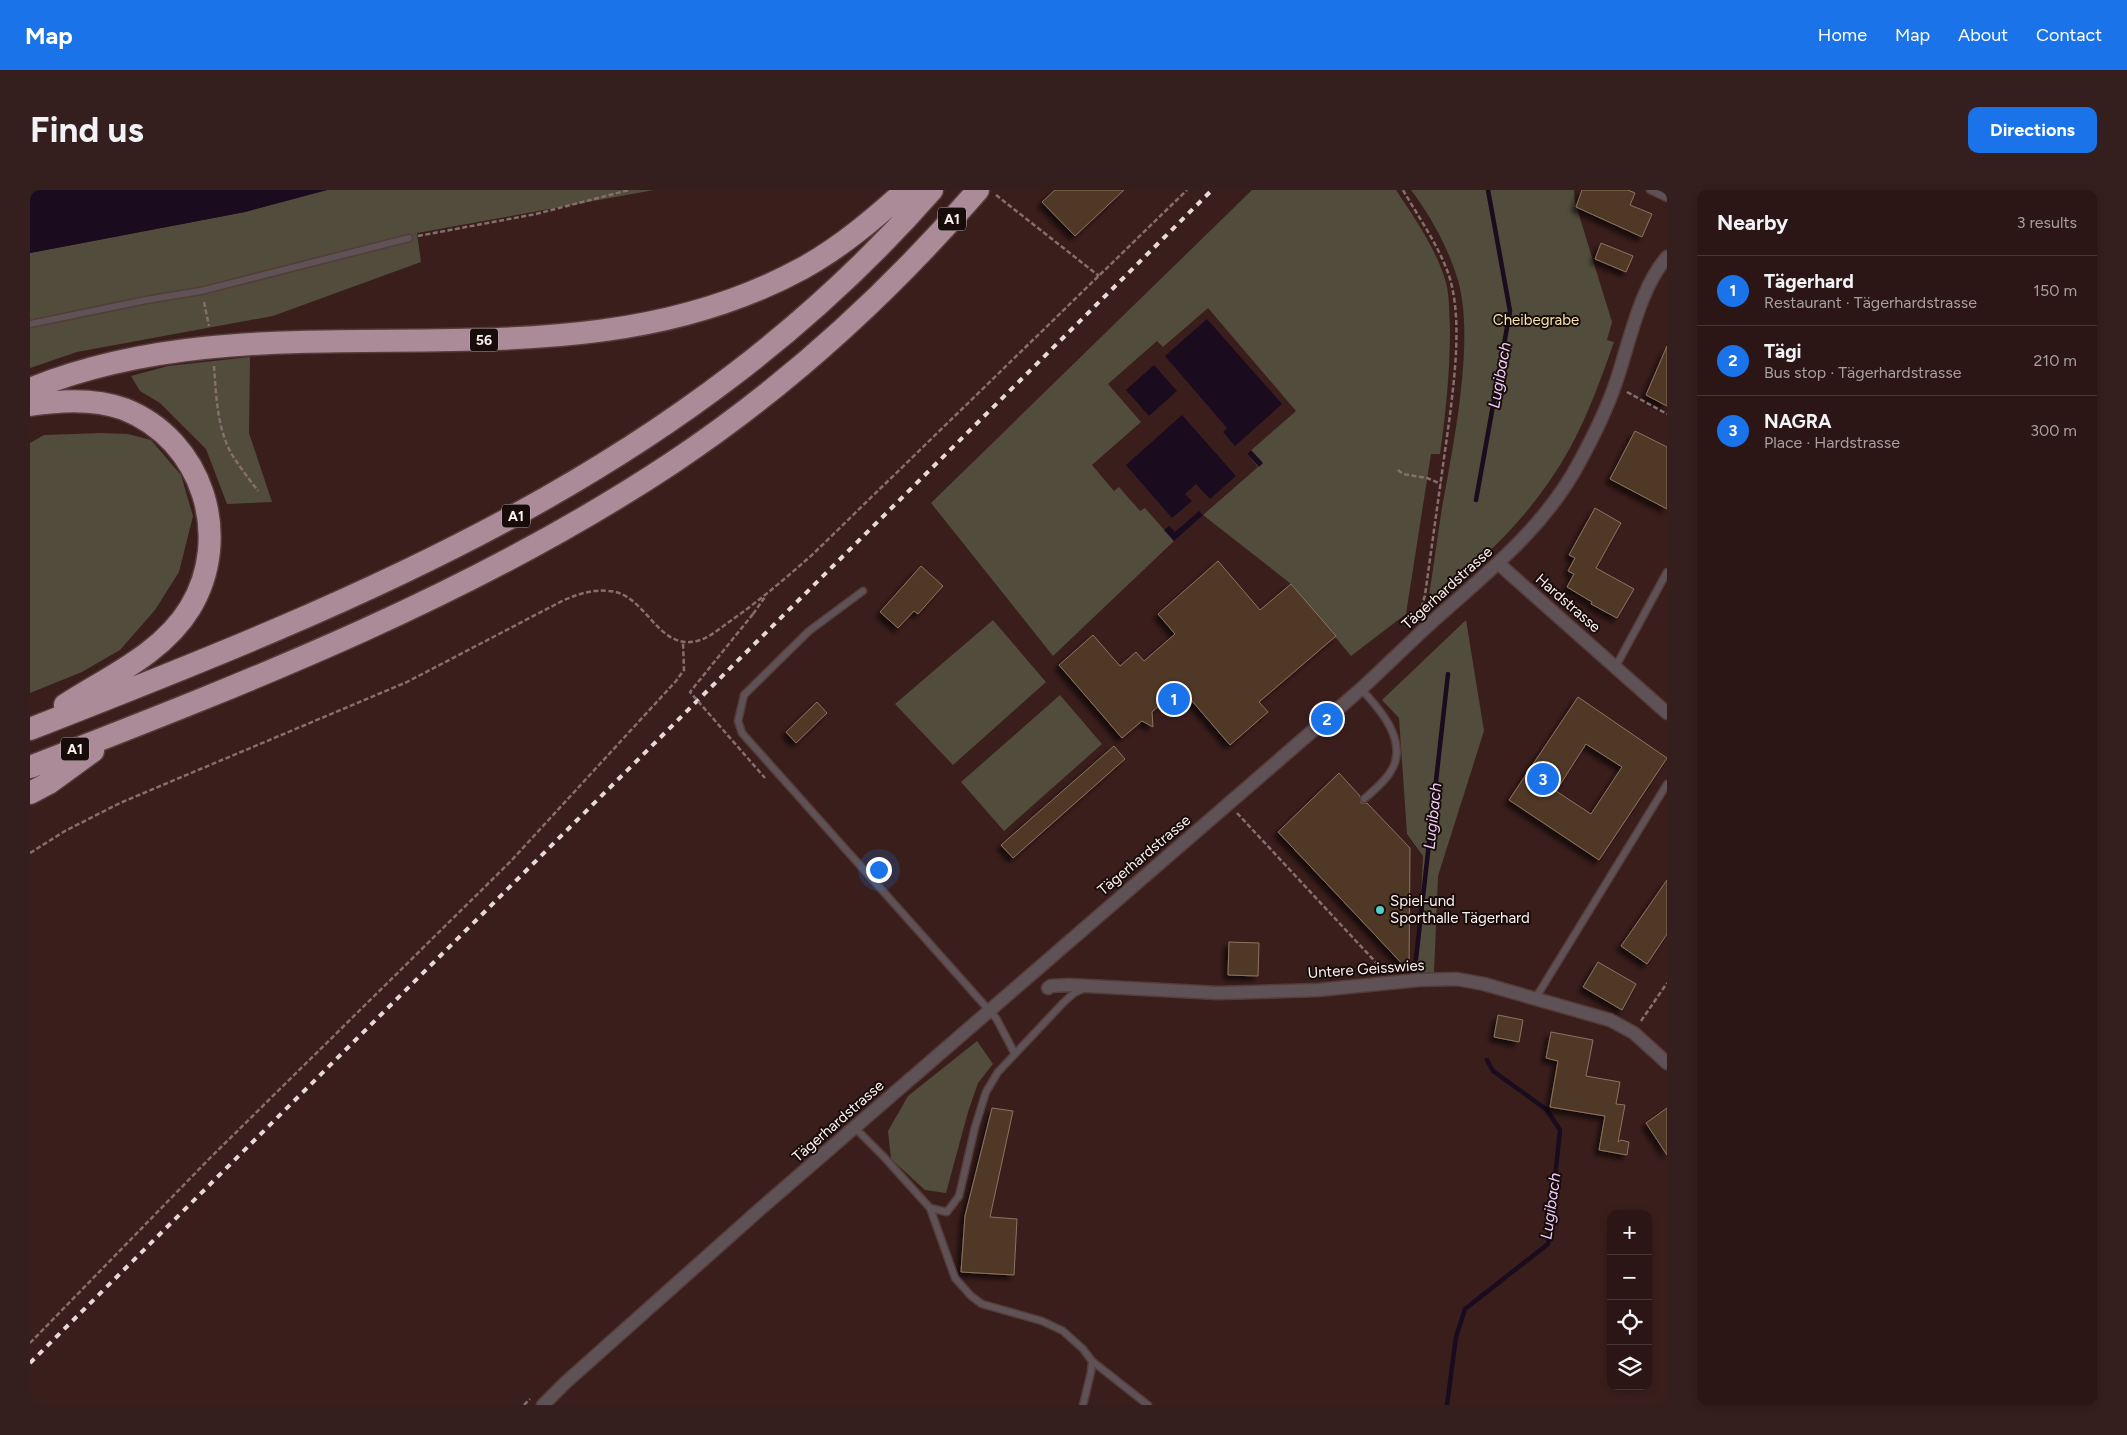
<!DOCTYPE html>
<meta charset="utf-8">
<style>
:root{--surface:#2c1615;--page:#341f1e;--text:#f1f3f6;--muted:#a69fa0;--line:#483534;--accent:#1a73e8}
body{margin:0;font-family:Figtree,sans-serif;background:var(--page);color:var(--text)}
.controls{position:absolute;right:15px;bottom:15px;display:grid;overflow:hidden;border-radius:10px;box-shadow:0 2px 8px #0003}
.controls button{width:45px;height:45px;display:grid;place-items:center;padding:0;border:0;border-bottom:1px solid var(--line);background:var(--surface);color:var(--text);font:25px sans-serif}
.you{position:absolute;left:848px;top:679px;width:18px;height:18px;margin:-12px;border:4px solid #fff;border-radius:50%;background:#1a73e8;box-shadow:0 0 0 8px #1a73e833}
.badge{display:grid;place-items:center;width:32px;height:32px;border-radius:50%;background:var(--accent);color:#fff;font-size:16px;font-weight:700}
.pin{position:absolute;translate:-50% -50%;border:2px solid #fff;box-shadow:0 1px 5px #0006}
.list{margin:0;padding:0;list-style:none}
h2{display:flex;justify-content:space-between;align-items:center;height:65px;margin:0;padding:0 20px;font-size:21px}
h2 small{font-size:16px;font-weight:400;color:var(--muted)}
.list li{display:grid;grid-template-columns:32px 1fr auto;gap:15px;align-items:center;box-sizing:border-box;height:70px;padding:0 20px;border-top:1px solid var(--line)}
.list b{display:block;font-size:19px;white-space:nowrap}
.list p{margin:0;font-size:16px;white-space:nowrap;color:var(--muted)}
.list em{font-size:16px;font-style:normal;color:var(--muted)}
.icon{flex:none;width:28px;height:28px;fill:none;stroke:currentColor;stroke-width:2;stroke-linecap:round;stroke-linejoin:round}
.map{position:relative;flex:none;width:1637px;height:1215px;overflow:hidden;border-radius:10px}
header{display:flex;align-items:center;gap:30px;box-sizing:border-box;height:70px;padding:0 25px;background:var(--accent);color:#fff}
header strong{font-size:24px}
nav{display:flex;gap:28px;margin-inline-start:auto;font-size:18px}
.intro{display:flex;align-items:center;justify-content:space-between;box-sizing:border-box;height:120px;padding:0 30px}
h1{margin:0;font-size:35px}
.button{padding:12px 22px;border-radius:10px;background:var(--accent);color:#fff;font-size:18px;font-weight:700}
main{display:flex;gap:30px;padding:0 30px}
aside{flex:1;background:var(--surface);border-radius:10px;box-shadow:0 2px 8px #0003}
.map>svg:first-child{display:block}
</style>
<header>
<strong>Map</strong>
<nav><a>Home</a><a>Map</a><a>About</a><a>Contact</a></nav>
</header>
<div class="intro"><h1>Find us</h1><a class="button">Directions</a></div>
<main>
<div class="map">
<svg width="1637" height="1215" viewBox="0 0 1637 1215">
<defs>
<filter id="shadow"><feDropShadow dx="-4.5" dy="4.5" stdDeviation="2.5" flood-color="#0009"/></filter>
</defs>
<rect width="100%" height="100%" fill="#3a1e1c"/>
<path fill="#514c3b" d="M297,0H624L387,43L391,72L243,126L47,162L0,178V63L215,22Z
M1222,0H1366C1384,27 1404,56 1414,86C1420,103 1419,121 1420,139C1420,181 1416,222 1410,264H1401L1376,424L1321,466L1261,394L1173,325L1228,277L1217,264L1266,221L1178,118L1133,157L1127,151L1078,194L1111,232L1062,275L1084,301L1089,297L1110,321L1115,318L1144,351L1023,466L901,313Z
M1381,0H1544L1545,12L1582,132L1577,150L1584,152C1571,189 1558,225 1540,258C1506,320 1455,371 1398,412C1403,381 1407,349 1412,318C1423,256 1447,143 1426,84C1416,54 1400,25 1381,0Z
M220,167L219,243L242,312L197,314L176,259L130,213L110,201L101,186L138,176Z
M71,243L98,244L121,250L151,285L163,326L149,382L125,420L90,460L52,482L0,503V253L14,245Z
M963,430L1016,492L923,575L865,514Z
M1436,430L1454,541L1408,686L1404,783L1387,787L1393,666L1377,644L1369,528L1352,510Z
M1030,505L1072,554L974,641L931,592Z
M947,851L963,874L948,893L938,922L916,1003L895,1000L861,969L858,941L878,906Z"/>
<path fill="#1b0b1f" d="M0,0H297L215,22L0,63Z
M1177,129L1252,214L1205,256L1193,242L1197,238L1135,166Z
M1124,175L1147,201L1119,226L1096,200Z
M1152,225L1206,286L1180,309L1166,294L1155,304L1162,311L1142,328L1096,275Z
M1221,260L1233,273L1229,277L1217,264Z
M1169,321L1173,325L1144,351L1134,340L1139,336L1145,342Z"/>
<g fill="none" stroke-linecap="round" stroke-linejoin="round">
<path stroke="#1b0b1f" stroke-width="4.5" d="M1446,310L1480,121L1458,0
M1386,769L1418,484
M1417,1215L1426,1147L1435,1119L1518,1054L1530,940L1517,920L1463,881L1457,870"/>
</g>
<path fill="#4f3826" stroke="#8d735f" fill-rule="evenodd" filter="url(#shadow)" d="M1025,0H1094L1045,46L1012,12Z
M1552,0H1598L1605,3L1600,15L1622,24L1612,47L1546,17Z
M1571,53L1603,66L1596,82L1565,69Z
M1637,156V216L1616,205Z
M1605,241L1637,257V319L1580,289Z
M1565,318L1591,333L1566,378L1604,399L1587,428L1561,414L1562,412L1537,397L1544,384L1538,381L1545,368L1539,365Z
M1188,371L1230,420L1261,394L1306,446L1229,512L1238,522L1200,555L1150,497L1122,522L1123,537L1112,531L1092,548L1029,475L1063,445L1090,476L1106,462L1114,471L1145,444L1128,424Z
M891,376L913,396L888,424L884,421L868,438L850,422Z
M1548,507L1637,568L1569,670L1479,610ZM1556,554L1592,577L1561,624L1526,601Z
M787,512L797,523L766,553L756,542Z
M1084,556L1095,569L983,668L971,655Z
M1309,583L1330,606L1331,613H1337L1380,658L1379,781L1248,642Z
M1637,690V744L1617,774L1591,756Z
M1199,752L1229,753L1228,786L1198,785Z
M1568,772L1606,794L1592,820L1553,797Z
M1468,825L1493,830L1489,852L1464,847Z
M1521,842L1563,850L1556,886L1590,892L1586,914L1595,915L1588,952L1591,950L1599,952L1597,965L1569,960L1575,926L1520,917L1528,871L1516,868Z
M962,918L983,921L960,1027L987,1029L984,1085L931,1082L935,1026Z
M1637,918V965L1616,933Z"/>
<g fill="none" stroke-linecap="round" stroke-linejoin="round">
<defs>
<path id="service" d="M1620,0L1637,8
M0,134L116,110L171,101L379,48
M833,401L779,441L714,505L708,531L712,543L966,828L985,864
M1586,476L1637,382
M1331,499C1350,519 1379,552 1361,581C1355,592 1343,601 1334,609
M1505,809L1637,594
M824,937L854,967L900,1018L917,1022L929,1006L945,937L956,902L968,882L1033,813L1044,803L1055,798
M900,1018L925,1088L941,1106L952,1114L1012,1131L1033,1141L1053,1159L1062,1171L1061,1182L1053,1215
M1062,1171L1118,1215"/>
<path id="minor" d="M1469,374L1637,523
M1018,798L1021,796L1039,795L1188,803L1288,800L1389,790L1427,789L1454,794L1580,830L1604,843L1637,873
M513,1215L535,1193L728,1021L1331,499C1358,474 1384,448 1411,424C1463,378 1517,334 1550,271C1563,247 1576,221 1585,195C1599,155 1609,99 1637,67"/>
<path id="motorway" d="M0,199C249,98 530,211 773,78C811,57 844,29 876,0
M0,215C31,210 64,208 94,219C173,250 203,347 160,418C132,464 78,487 35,515
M0,539C338,407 656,280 902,0
M0,577C221,491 443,405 642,273C756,197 858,104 948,0
M0,603L19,593L63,561"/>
</defs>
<use href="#service" stroke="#553c3a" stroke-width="9"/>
<use href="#minor" stroke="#553c3a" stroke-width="15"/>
<use href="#motorway" stroke="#553c3a" stroke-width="25"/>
<path stroke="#856f6d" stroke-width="2.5" stroke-dasharray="5 2.5" stroke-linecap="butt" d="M1373,0C1388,26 1406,52 1417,80C1433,122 1425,182 1420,225L1395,405L1390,423
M966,5L1069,86
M388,46L506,24L599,0
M174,112L179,136
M184,176C186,204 187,237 201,263C209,276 219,289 228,301
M1597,202L1637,224
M1368,280L1373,284L1397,288L1411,294
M723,424L735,407
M1207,623L1353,780
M0,663L35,641L90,613L377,492L534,410C549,404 562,399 579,401C616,403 627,461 667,451C679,448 689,439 699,432C729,411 756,388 783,364L1157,0
M1611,831L1637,793
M0,1153L179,969L480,672L646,491L654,480L653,452
M494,1215L500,1209"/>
<use href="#service" stroke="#5f5257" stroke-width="6"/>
<use href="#minor" stroke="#5f5257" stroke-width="12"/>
<use href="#motorway" stroke="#ac8b99" stroke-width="22"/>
<path stroke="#e7d9d7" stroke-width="4" stroke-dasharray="6 6" stroke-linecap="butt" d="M0,1173L1182,0"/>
<path stroke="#856f6d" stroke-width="2.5" stroke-dasharray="5 2.5" stroke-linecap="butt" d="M723,424L660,502L735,588"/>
</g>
<circle fill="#53cdcb" stroke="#180c0b" stroke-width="2" cx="1350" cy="720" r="5"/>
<g text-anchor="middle" stroke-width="4" stroke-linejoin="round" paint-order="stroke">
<g fill="#180c0b" stroke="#b9adab" stroke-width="1">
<rect x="908" y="17.5" width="28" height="23" rx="4"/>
<rect x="440" y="138.5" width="28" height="23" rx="4"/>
<rect x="472" y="314.5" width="28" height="23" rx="4"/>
<rect x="31" y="547.5" width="28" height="23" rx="4"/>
</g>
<g font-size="14" font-weight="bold" fill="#fef2f0">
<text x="922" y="34">A1</text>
<text x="454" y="155">56</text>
<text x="486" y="331">A1</text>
<text x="45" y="564">A1</text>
</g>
<g font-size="15" fill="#f5e4ac" stroke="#180c0b">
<text x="1506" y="135">Cheibegrabe</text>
</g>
<g font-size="15" fill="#fef2f0" stroke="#180c0b">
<text transform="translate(1417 398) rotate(-42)" y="5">Tägerhardstrasse</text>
<text transform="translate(1538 413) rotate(41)" y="5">Hardstrasse</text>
<text transform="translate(1114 665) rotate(-40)" y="5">Tägerhardstrasse</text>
<text transform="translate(1336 779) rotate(-4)" y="5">Untere Geisswies</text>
<text transform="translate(808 931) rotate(-41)" y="5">Tägerhardstrasse</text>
</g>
<g font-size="15" fill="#fef2f0" stroke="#180c0b" text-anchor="start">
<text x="1360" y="716">Spiel-und<tspan x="1360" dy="17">Sporthalle Tägerhard</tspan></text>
</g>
<g font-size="16" font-style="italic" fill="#f1cdfc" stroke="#180c0b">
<text transform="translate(1469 185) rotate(-80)" y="6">Lugibach</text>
<text transform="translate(1402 626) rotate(-84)" y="6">Lugibach</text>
<text transform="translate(1520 1016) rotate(-82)" y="6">Lugibach</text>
</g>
</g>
</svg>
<div class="controls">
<button>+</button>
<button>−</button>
<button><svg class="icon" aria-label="locate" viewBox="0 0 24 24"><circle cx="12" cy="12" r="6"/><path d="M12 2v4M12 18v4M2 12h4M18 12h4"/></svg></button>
<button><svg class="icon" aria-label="layers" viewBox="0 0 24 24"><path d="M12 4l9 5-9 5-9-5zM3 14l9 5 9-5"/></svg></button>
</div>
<div class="you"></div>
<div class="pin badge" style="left:1144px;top:509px">1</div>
<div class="pin badge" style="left:1297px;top:529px">2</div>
<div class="pin badge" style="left:1513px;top:589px">3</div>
</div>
<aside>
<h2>Nearby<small>3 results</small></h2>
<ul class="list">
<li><span class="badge">1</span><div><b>Tägerhard</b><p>Restaurant · Tägerhardstrasse</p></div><em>150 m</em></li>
<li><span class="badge">2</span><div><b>Tägi</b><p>Bus stop · Tägerhardstrasse</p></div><em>210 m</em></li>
<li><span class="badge">3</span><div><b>NAGRA</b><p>Place · Hardstrasse</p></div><em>300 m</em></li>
</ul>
</aside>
</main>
